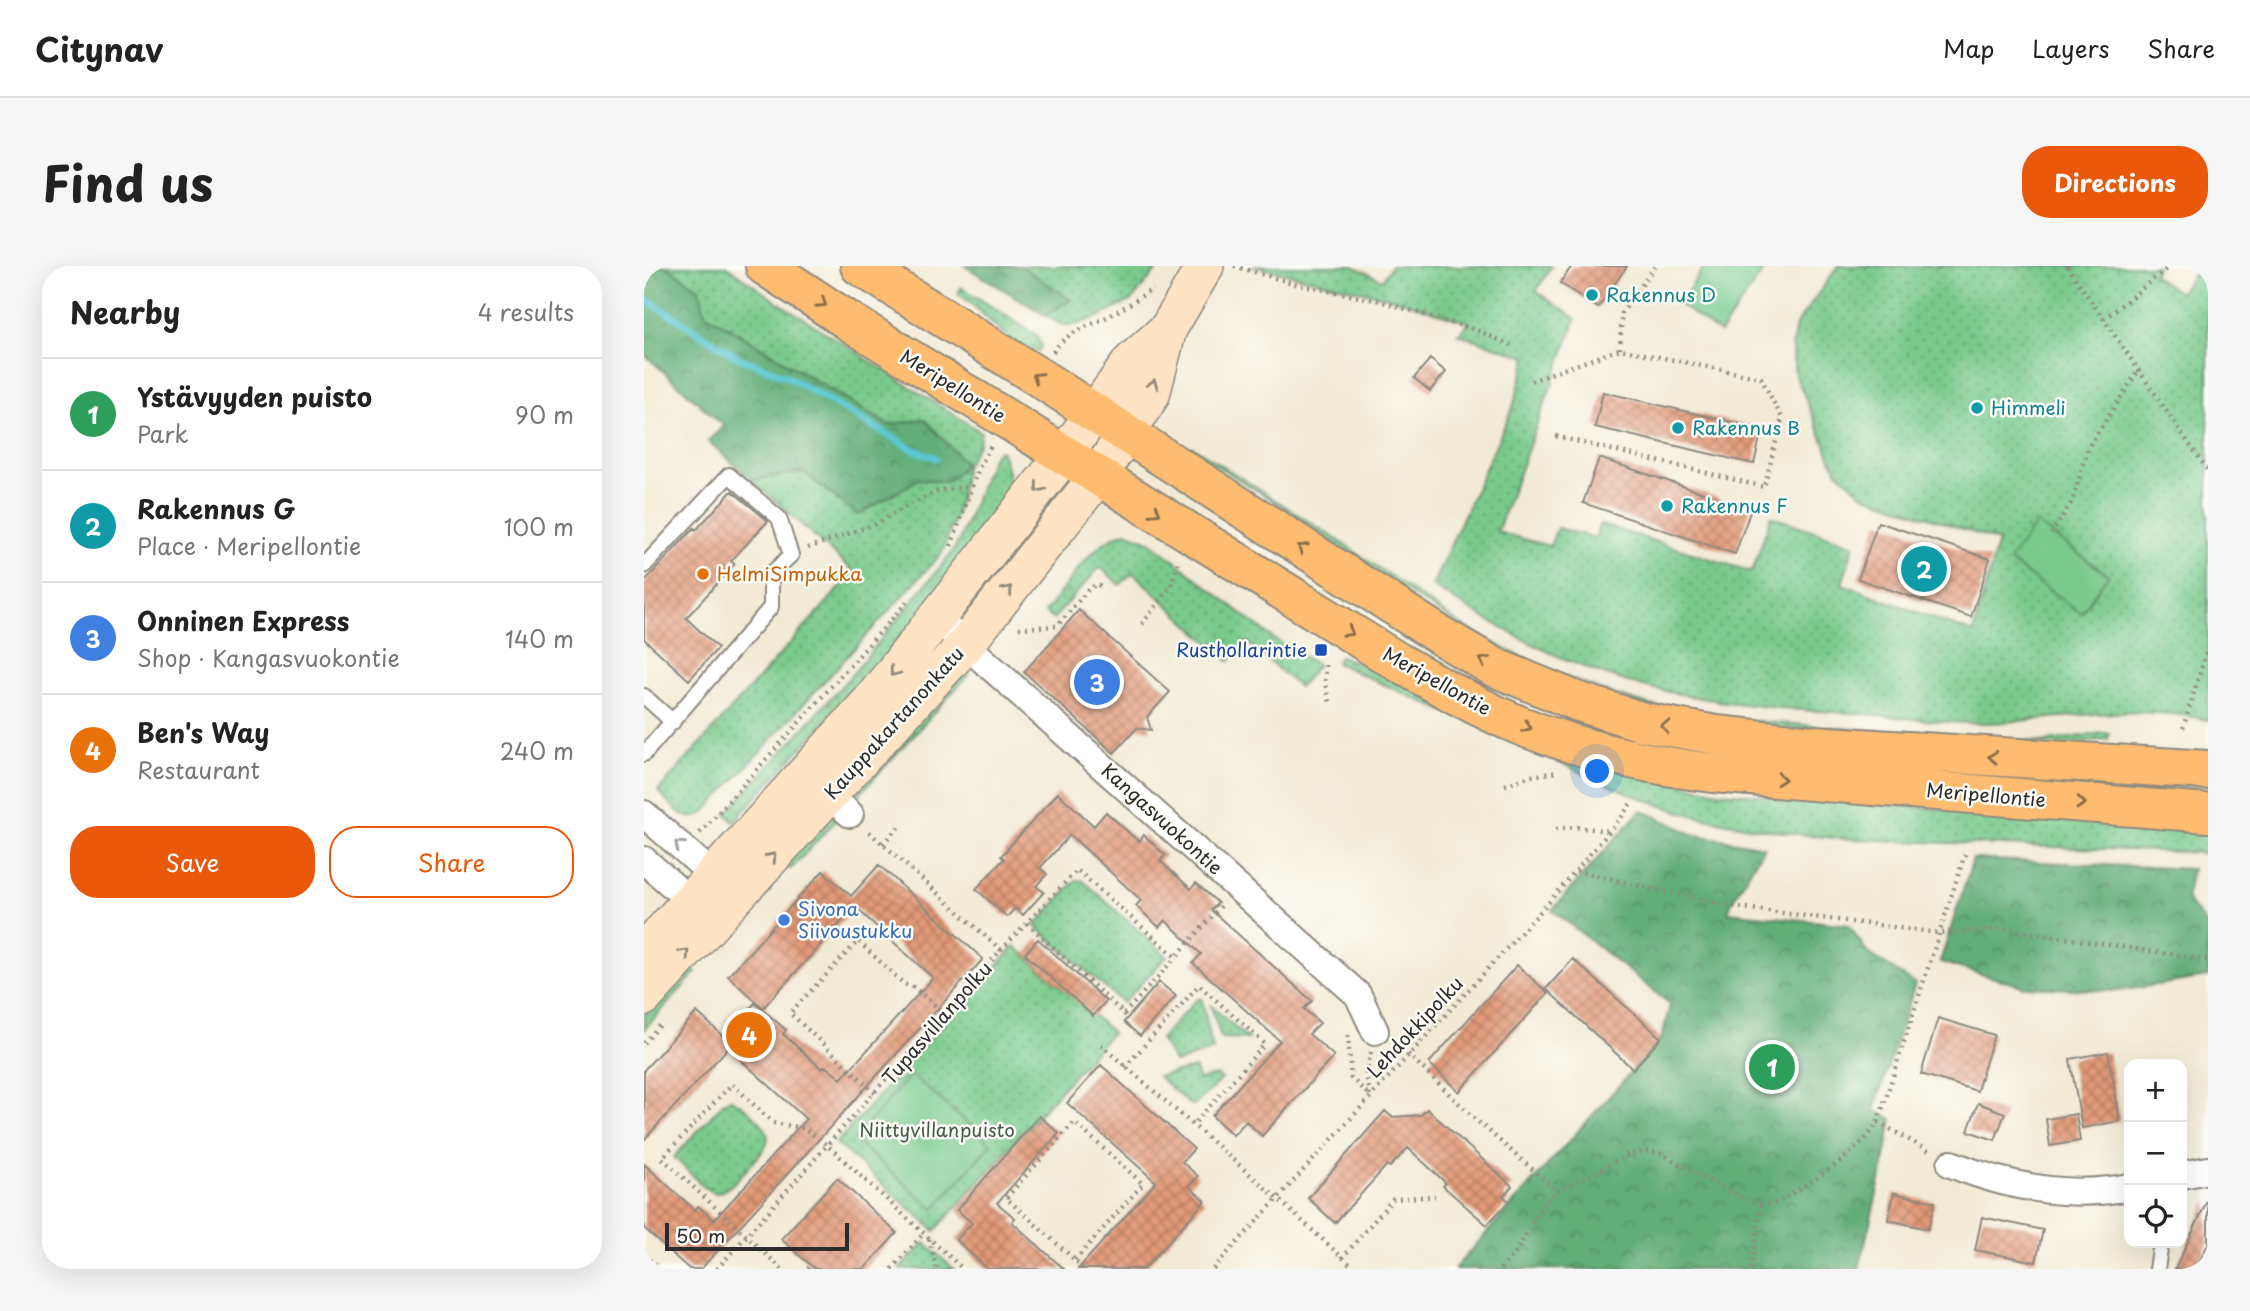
<!DOCTYPE html>
<meta charset="utf-8">
<style>
:root{--surface:#fff;--page:#f6f6f6;--text:#222;--muted:#767676;--line:#e0e0e0;--accent:#ea580c}
body{margin:0;font-family:"Playpen Sans",sans-serif;background:var(--page);color:var(--text)}
.controls{position:absolute;right:21px;bottom:21px;display:grid;overflow:hidden;border-radius:14px;box-shadow:0 7px 28px #0002}
.controls button{width:63px;height:63px;display:grid;place-items:center;padding:0;border:0;border-bottom:2px solid var(--line);background:var(--surface);color:var(--text);font:35px sans-serif}
.scale{position:absolute;left:21px;bottom:18px;width:184px;box-sizing:border-box;padding-left:7px;border:4px solid #2b2b2b;border-top:0;font-size:19px;line-height:24px;white-space:nowrap;color:#2b2b2b;-webkit-text-stroke:5px #fdfcf7;paint-order:stroke}
.you{position:absolute;left:954px;top:506px;width:24px;height:24px;margin:-18px;border:5px solid #fff;border-radius:50%;background:#1a73e8;box-shadow:0 0 0 10px #1a73e833}
.badge{display:grid;place-items:center;width:46px;height:46px;border-radius:50%;background:var(--accent);color:#fff;font-size:23px;font-weight:700}
.pin{position:absolute;translate:-50% -50%;border:4px solid #fff;box-shadow:0 2px 7px #0006}
.list{margin:0;padding:0;list-style:none}
h2{display:flex;justify-content:space-between;align-items:center;height:91px;margin:0;padding:0 28px;font-size:30px}
h2 small{font-size:23px;font-weight:400;color:var(--muted)}
.list li{display:grid;grid-template-columns:46px 1fr auto;gap:21px;align-items:center;box-sizing:border-box;height:112px;padding:0 28px;border-top:2px solid var(--line)}
.list b{display:block;font-size:26px;white-space:nowrap}
.list p{margin:0;font-size:23px;white-space:nowrap;color:var(--muted)}
.list em{font-size:23px;font-style:normal;color:var(--muted)}
.actions{display:flex;gap:14px;padding:21px 28px}
.actions a{flex:1;padding:16px 0;border:2px solid var(--accent);border-radius:28px;text-align:center;font-size:24px;color:var(--accent)}
.actions .main{background:var(--accent);color:#fff}
.icon{flex:none;width:38px;height:38px;fill:none;stroke:currentColor;stroke-width:2;stroke-linecap:round;stroke-linejoin:round}
.map{position:relative;flex:none;width:1564px;height:1003px;overflow:hidden;border-radius:28px}
header{display:flex;align-items:center;gap:42px;box-sizing:border-box;height:98px;padding:0 35px;background:var(--surface);border-bottom:2px solid var(--line)}
header strong{font-size:33px}
nav{display:flex;gap:38px;margin-inline-start:auto;font-size:24px}
.intro{display:flex;align-items:center;justify-content:space-between;box-sizing:border-box;height:168px;padding:0 42px}
h1{margin:0;font-size:49px}
.button{padding:18px 32px;border-radius:28px;background:var(--accent);color:#fff;font-size:24px;font-weight:700}
main{display:flex;gap:42px;padding:0 42px}
aside{flex:1;background:var(--surface);border-radius:28px;box-shadow:0 7px 28px #0002}
.map>svg:first-child{display:block}
</style>
<header>
<strong>Citynav</strong>
<nav><a>Map</a><a>Layers</a><a>Share</a></nav>
</header>
<div class="intro"><h1>Find us</h1><a class="button">Directions</a></div>
<main>
<aside>
<h2>Nearby<small>4 results</small></h2>
<ul class="list">
<li><span class="badge" style="background:#2e9e5b">1</span><div><b>Ystävyyden puisto</b><p>Park</p></div><em>90 m</em></li>
<li><span class="badge" style="background:#0f9aa8">2</span><div><b>Rakennus G</b><p>Place · Meripellontie</p></div><em>100 m</em></li>
<li><span class="badge" style="background:#3f7fe0">3</span><div><b>Onninen Express</b><p>Shop · Kangasvuokontie</p></div><em>140 m</em></li>
<li><span class="badge" style="background:#e8710a">4</span><div><b>Ben's Way</b><p>Restaurant</p></div><em>240 m</em></li>
</ul>
<div class="actions"><a class="main">Save</a><a>Share</a></div>
</aside>
<div class="map">
<svg width="1564" height="1003" viewBox="0 0 1564 1003">
<defs>
<pattern id="grass-dots" width="8" height="8" patternUnits="userSpaceOnUse" patternTransform="scale(1.75)"><rect width="8" height="8" fill="#79ca8b"/><path d="M2 2h.1M6 6h.1" fill="none" stroke="#63a472" stroke-width="1.8" stroke-linecap="round"/></pattern>
<pattern id="forest-crowns" width="20" height="18" patternUnits="userSpaceOnUse" patternTransform="scale(1.75)"><rect width="20" height="18" fill="#62ae77"/><path d="M2 6a3 3 0 1 1 6 0M12 15a3 3 0 1 1 6 0" fill="none" stroke="#518e62"/></pattern>
<pattern id="building-cross-hatch" width="8" height="8" patternUnits="userSpaceOnUse" patternTransform="scale(1.75)"><rect width="8" height="8" fill="#e29978"/><path d="M0 0l8 8M0 8l8-8" fill="none" stroke="#b77d63"/></pattern>
</defs>
<rect width="100%" height="100%" fill="#fdfcf7"/>
<filter id="ink" filterUnits="userSpaceOnUse"><feTurbulence type="fractalNoise" baseFrequency=".0143" numOctaves="2"/><feDisplacementMap in="SourceGraphic" scale="14" xChannelSelector="R" yChannelSelector="G"/><feConvolveMatrix kernelMatrix="1 2 1 2 8 2 1 2 1" color-interpolation-filters="sRGB"/></filter>
<filter id="wash" filterUnits="userSpaceOnUse"><feTurbulence type="fractalNoise" baseFrequency=".00686" numOctaves="4" result="noise"/><feDisplacementMap in="SourceGraphic" scale="28" xChannelSelector="R" yChannelSelector="G"/><feGaussianBlur stdDeviation="1.57" result="paint"/><feColorMatrix in="noise" values="0 0 0 0 0 0 0 0 0 0 0 0 0 0 0 0 0 1.4 0 .05"/><feComposite in="paint" operator="in"/></filter>
<g filter="url(#wash)">
<rect width="100%" height="100%" fill="#f2ead4"/>
<path fill="url(#grass-dots)" stroke="#527a5b" stroke-width="2" d="M21,0H83L126,31L337,166L335,177L322,199L313,245L298,287L59,548C40,560 28,538 14,525L210,306L108,214L159,206L214,249L275,212L303,216L281,153L244,159L61,47L55,22Z
M377,0H516L488,34L457,50L431,59H418L401,49L426,34Z
M609,0H709L738,14L747,0H908L892,25L932,53L853,266L906,280L913,262L951,272L956,258L1108,306L1127,250L1210,279L1198,318L1329,367L1354,275L1219,229L1192,204L1151,108L1148,80L1152,59L1194,0H1514L1509,8L1535,27L1550,8L1564,10V454C1490,437 1416,454 1341,457C1301,458 1260,451 1219,448C1135,443 1049,437 968,411C905,391 843,355 788,320L869,141L883,91L814,68L825,57L755,34Z
M317,21L392,69L397,80L394,86C366,83 339,43 314,28Z
M545,181H549L697,276L819,360L865,385L913,408L959,425L1006,439L1075,451L1133,457L1398,476L1458,467H1465L1464,473L1415,479L1121,461L1003,442L862,388L749,317L626,233L545,183Z
M355,184L358,185L364,205L365,223L354,251L258,371L90,556L82,548L212,404L306,289L315,275L348,192Z
M482,266L505,275L630,373L674,399L655,421L603,376L585,395L489,307L476,319L456,301L409,353L401,346C424,319 446,276 482,266Z
M696,390L744,409L801,440L799,445L692,397Z
M325,408L207,538L200,531L315,411Z
M888,484L1074,526L1428,553L1564,565V587L1202,573C1151,568 1098,562 1048,549C993,534 940,507 888,484Z
M188,545L194,552L148,602L145,603L137,598Z
M432,614H438L523,690L479,737L391,660Z
M126,620L127,624L73,685L65,689L57,687Z
M371,680L468,766L291,965L192,877Z
M44,701L52,706L0,764V750Z
M556,732L558,734L569,784L531,797L516,773L551,735Z
M567,740L604,773L577,772Z
M551,802L554,814L573,809L578,813L550,839L545,838L514,810Z
M86,833C95,836 101,842 108,848C137,873 121,882 101,905C91,915 85,925 70,927L60,921L30,891L80,836Z
M281,977L310,1003H255Z"/>
<path fill="url(#forest-crowns)" stroke="#466c51" stroke-width="2" d="M0,0H21L55,22L61,47L244,159L281,153L322,199L303,216L275,213L214,249L159,206L108,214L64,175L80,160L0,88Z
M321,0H377L427,34L401,49Z
M997,544L1049,568L1120,581L1088,636L1084,646L1205,659L1223,686L1271,718L1230,844L1248,853L1240,898L1215,1003H810L1018,772L1026,738L908,644Z
M1329,593L1548,603L1542,633L1564,660V711L1475,725L1381,721L1296,696Z"/>
<path fill="#79ca8b" stroke="#527a5b" stroke-width="2" d="M1061,0H1112L1119,5L1076,67L1035,38Z
M1392,257L1464,309L1437,347L1365,295Z
M267,808L347,878L290,943L210,874Z"/>
<g fill="none" stroke-linecap="round" stroke-linejoin="round">
<path stroke="#5cc8d4" stroke-width="7" d="M0,32L95,92L142,110L268,183L292,192"/>
</g>
<g id="blocks">
<path fill="url(#building-cross-hatch)" d="M928,0H983L954,42L916,17Z
M786,93L802,106L786,125L770,112Z
M959,126L1118,163L1110,198L951,161Z
M955,192L1107,243L1091,288L939,237Z
M88,225L124,255L87,295L91,298L42,352L74,382L45,414L0,373V316L50,262L52,264Z
M1234,256L1346,293L1327,351L1214,313Z
M435,344L526,426L503,451L507,464L493,462L470,487L380,406Z
M414,527L450,560L462,546L495,576L500,569L521,589L516,595L547,623L552,617L574,637L567,644L668,735L660,743L676,757L665,768L690,790L618,870L602,855L589,869L568,850L636,775L549,697L557,688L521,654L515,661L492,640L497,634L426,569L396,602L403,608L392,620L400,626L379,649L371,642L363,651L332,623L360,593L357,590Z
M235,599L339,693L57,1003H45L0,962V898L51,944L54,940L70,954L162,853L84,782L0,874V804L53,746L80,771L111,737L142,764L139,768L178,803L181,800L197,813L289,712L211,641L119,742L84,710L179,605L207,630Z
M394,673L462,735L449,750L381,688Z
M929,693L1017,772L989,803L902,723Z
M873,699L904,727L815,826L785,797Z
M515,716L532,730L496,770L480,756Z
M1294,752L1350,769L1333,825L1277,808Z
M1464,786L1476,855L1438,862L1426,793Z
M457,799L550,883L538,896L554,910L545,920L561,935L500,1003H434L512,916L423,837Z
M1334,837L1361,847L1351,874L1324,865Z
M783,843L868,920L859,930L865,935L843,959L799,920L802,917L764,882L746,901L743,899L691,957L664,932L741,845L748,851L777,849Z
M1432,848L1436,875L1406,880L1402,853Z
M395,850L415,867L353,937L371,952L368,956L420,1003H344L312,974L328,957L313,944Z
M193,912L253,967L220,1003H171L137,973Z
M1250,927L1291,936L1284,963L1244,954Z
M1564,933V978L1552,1003H1531Z
M1338,951L1399,964L1392,996L1331,984Z"/>
</g>
</g>
<g filter="url(#ink)">
<use href="#blocks" fill-opacity="0" stroke="#8e8a80" stroke-width="2"/>
<g fill="none" stroke-linecap="round" stroke-linejoin="round">
<defs>
<path id="lane" d="M0,300L85,209L135,252L147,289L127,308V341L0,488
M0,430L29,456
M1513,1003L1517,977"/>
<path id="street" d="M292,352L714,729L731,765
M184,529L206,548
M0,548L69,609L75,624
M0,594L46,635L63,638
M1307,898C1364,921 1424,933 1485,921
M1538,909L1564,904"/>
<path id="secondary" d="M0,686L228,434L420,189L487,96L524,63
M0,731L322,378L454,210L507,129L524,63L561,0"/>
<path id="primary" d="M121,0L203,54L754,396C794,419 834,442 877,460C939,484 1004,499 1069,507L1564,547
M216,0L393,110L797,370L850,401L932,435L999,456L1072,469L1169,479L1564,504"/>
</defs>
<use href="#lane" stroke="#8e8a80" stroke-width="18"/>
<use href="#street" stroke="#8e8a80" stroke-width="30"/>
<use href="#secondary" stroke="#8e8a80" stroke-width="40"/>
<use href="#primary" stroke="#8e8a80" stroke-width="42"/>
<path stroke="#8e8a80" stroke-width="4.5" stroke-dasharray="2 5" stroke-linecap="butt" d="M590,0L655,19L736,35L832,64L867,79
M1423,0L1564,205
M1460,53L1526,0
M976,83L978,47L1011,0
M409,86C423,65 444,61 465,50C480,42 494,32 509,23
M887,115L976,83L1117,112L1138,152L1120,221L911,170
M1407,268L1428,236L1445,180L1494,105
M307,280L334,204L348,178
M164,282L231,258L278,232L298,224L328,220
M498,358L526,322L534,296
M375,362L413,360L444,324L453,318L458,322
M682,399L681,418L686,436
M1539,462L1564,381
M861,519L887,510L914,506
M912,563L931,561L965,565
M56,567L263,336
M239,578L257,558
M932,605L1085,640L1295,667L1362,663L1564,694
M383,657L480,748L532,691
M357,684L433,604L532,691L577,640
M704,769L707,812L726,830
M0,777L17,758
M457,779L633,932L711,1003
M764,788L831,853L913,925
M481,801L555,719L621,778L549,859
M231,827L146,747L214,675L260,718L269,721L301,748
M726,829L722,808L727,786
M1234,856L1288,887
M285,973L293,1003
M0,989L16,1003
M698,992L749,933L791,930
M431,994L499,918L430,856L362,932L431,994L440,1003
M73,1003L357,684L222,563
M138,1003L18,892L88,818L129,857L160,862L184,880L319,1003
M164,1003L167,1000
M248,1003L280,967
M569,1003L905,636L977,552L989,534
M856,1003L872,986L898,940L913,925L950,908L984,888L1004,885L1016,887C1042,901 1089,931 1116,937C1124,939 1131,937 1138,934C1171,912 1213,890 1234,856L1322,585
M1107,1003L1117,938"/>
<use href="#lane" stroke="#fff" stroke-width="14"/>
<use href="#street" stroke="#fff" stroke-width="26"/>
<use href="#secondary" stroke="#fee4c5" stroke-width="37"/>
<use href="#primary" stroke="#fdbc6f" stroke-width="38"/>
</g>
<defs><path id="oneway-chevron" d="M-2-3.5L2.5 0L-2 3.5" fill="none" stroke-width="1.6" stroke-linecap="round" stroke-linejoin="round" transform="scale(1.75)"/></defs>
<g stroke="#8a6c4a">
<use href="#oneway-chevron" transform="translate(178 37) rotate(33)"/>
<use href="#oneway-chevron" transform="translate(393 111) rotate(-148)"/>
<use href="#oneway-chevron" transform="translate(512 246) rotate(32)"/>
<use href="#oneway-chevron" transform="translate(658 282) rotate(-147)"/>
<use href="#oneway-chevron" transform="translate(705 366) rotate(32)"/>
<use href="#oneway-chevron" transform="translate(840 395) rotate(-150)"/>
<use href="#oneway-chevron" transform="translate(1021 460) rotate(-170)"/>
<use href="#oneway-chevron" transform="translate(883 461) rotate(21)"/>
<use href="#oneway-chevron" transform="translate(1349 491) rotate(-176)"/>
<use href="#oneway-chevron" transform="translate(1137 513) rotate(5)"/>
<use href="#oneway-chevron" transform="translate(1437 537) rotate(5)"/>
</g>
<g stroke="#948878">
<use href="#oneway-chevron" transform="translate(509 118) rotate(-73)"/>
<use href="#oneway-chevron" transform="translate(395 222) rotate(128)"/>
<use href="#oneway-chevron" transform="translate(364 324) rotate(-52)"/>
<use href="#oneway-chevron" transform="translate(250 406) rotate(128)"/>
<use href="#oneway-chevron" transform="translate(128 591) rotate(-48)"/>
<use href="#oneway-chevron" transform="translate(41 687) rotate(-47)"/>
</g>
<use stroke="#a0a0a0" href="#oneway-chevron" transform="translate(35 579) rotate(-139)"/>
</g>
<g fill="#0f9aa8" stroke="#fdfcf7" stroke-width="2.5">
<circle cx="948" cy="29" r="7"/>
<circle cx="1333" cy="142" r="7"/>
<circle cx="1034" cy="162" r="7"/>
<circle cx="1023" cy="240" r="7"/>
</g>
<circle fill="#e8710a" stroke="#fdfcf7" stroke-width="2.5" cx="59" cy="308" r="7"/>
<rect fill="#1a4fb4" stroke="#fdfcf7" stroke-width="2.5" x="670" y="377" width="14" height="14" rx="3.5"/>
<circle fill="#3f7fe0" stroke="#fdfcf7" stroke-width="2.5" cx="140" cy="654" r="7"/>
<g text-anchor="middle" stroke-width="5" stroke-linejoin="round" paint-order="stroke">
<g font-size="19" fill="#0d838f" stroke="#fdfcf7" text-anchor="start">
<text x="962" y="36">Rakennus D</text>
<text x="1347" y="149">Himmeli</text>
<text x="1048" y="169">Rakennus B</text>
<text x="1037" y="247">Rakennus F</text>
</g>
<g font-size="19" fill="#2b2b2b" stroke="#fdfcf7">
<text transform="translate(309 120) rotate(32)" y="7">Meripellontie</text>
<text transform="translate(793 415) rotate(29)" y="7">Meripellontie</text>
<text transform="translate(250 457) rotate(-48)" y="7">Kauppakartanonkatu</text>
<text transform="translate(1342 529) rotate(5)" y="7">Meripellontie</text>
<text transform="translate(518 553) rotate(42)" y="7">Kangasvuokontie</text>
<text transform="translate(293 757) rotate(-49)" y="7">Tupasvillanpolku</text>
<text transform="translate(771 761) rotate(-47)" y="7">Lehdokkipolku</text>
</g>
<g font-size="19" fill="#c56008" stroke="#fdfcf7" text-anchor="start">
<text x="73" y="315">HelmiSimpukka</text>
</g>
<g font-size="19" fill="#164399" stroke="#fdfcf7" text-anchor="end">
<text x="663" y="391">Rusthollarintie</text>
</g>
<g font-size="19" fill="#366cbe" stroke="#fdfcf7" text-anchor="start">
<text x="154" y="650">Sivona<tspan x="154" dy="22">Siivoustukku</tspan></text>
</g>
<g font-size="19" fill="#425b48" stroke="#fdfcf7">
<text x="293" y="871">Niittyvillanpuisto</text>
</g>
</g>
</svg>
<div class="controls">
<button>+</button>
<button>−</button>
<button><svg class="icon" aria-label="locate" viewBox="0 0 24 24"><circle cx="12" cy="12" r="6"/><path d="M12 2v4M12 18v4M2 12h4M18 12h4"/></svg></button>
</div>
<div class="scale">50 m</div>
<div class="you"></div>
<div class="pin badge" style="left:1128px;top:801px;background:#2e9e5b">1</div>
<div class="pin badge" style="left:1280px;top:303px;background:#0f9aa8">2</div>
<div class="pin badge" style="left:453px;top:416px;background:#3f7fe0">3</div>
<div class="pin badge" style="left:105px;top:769px;background:#e8710a">4</div>
</div>
</main>
